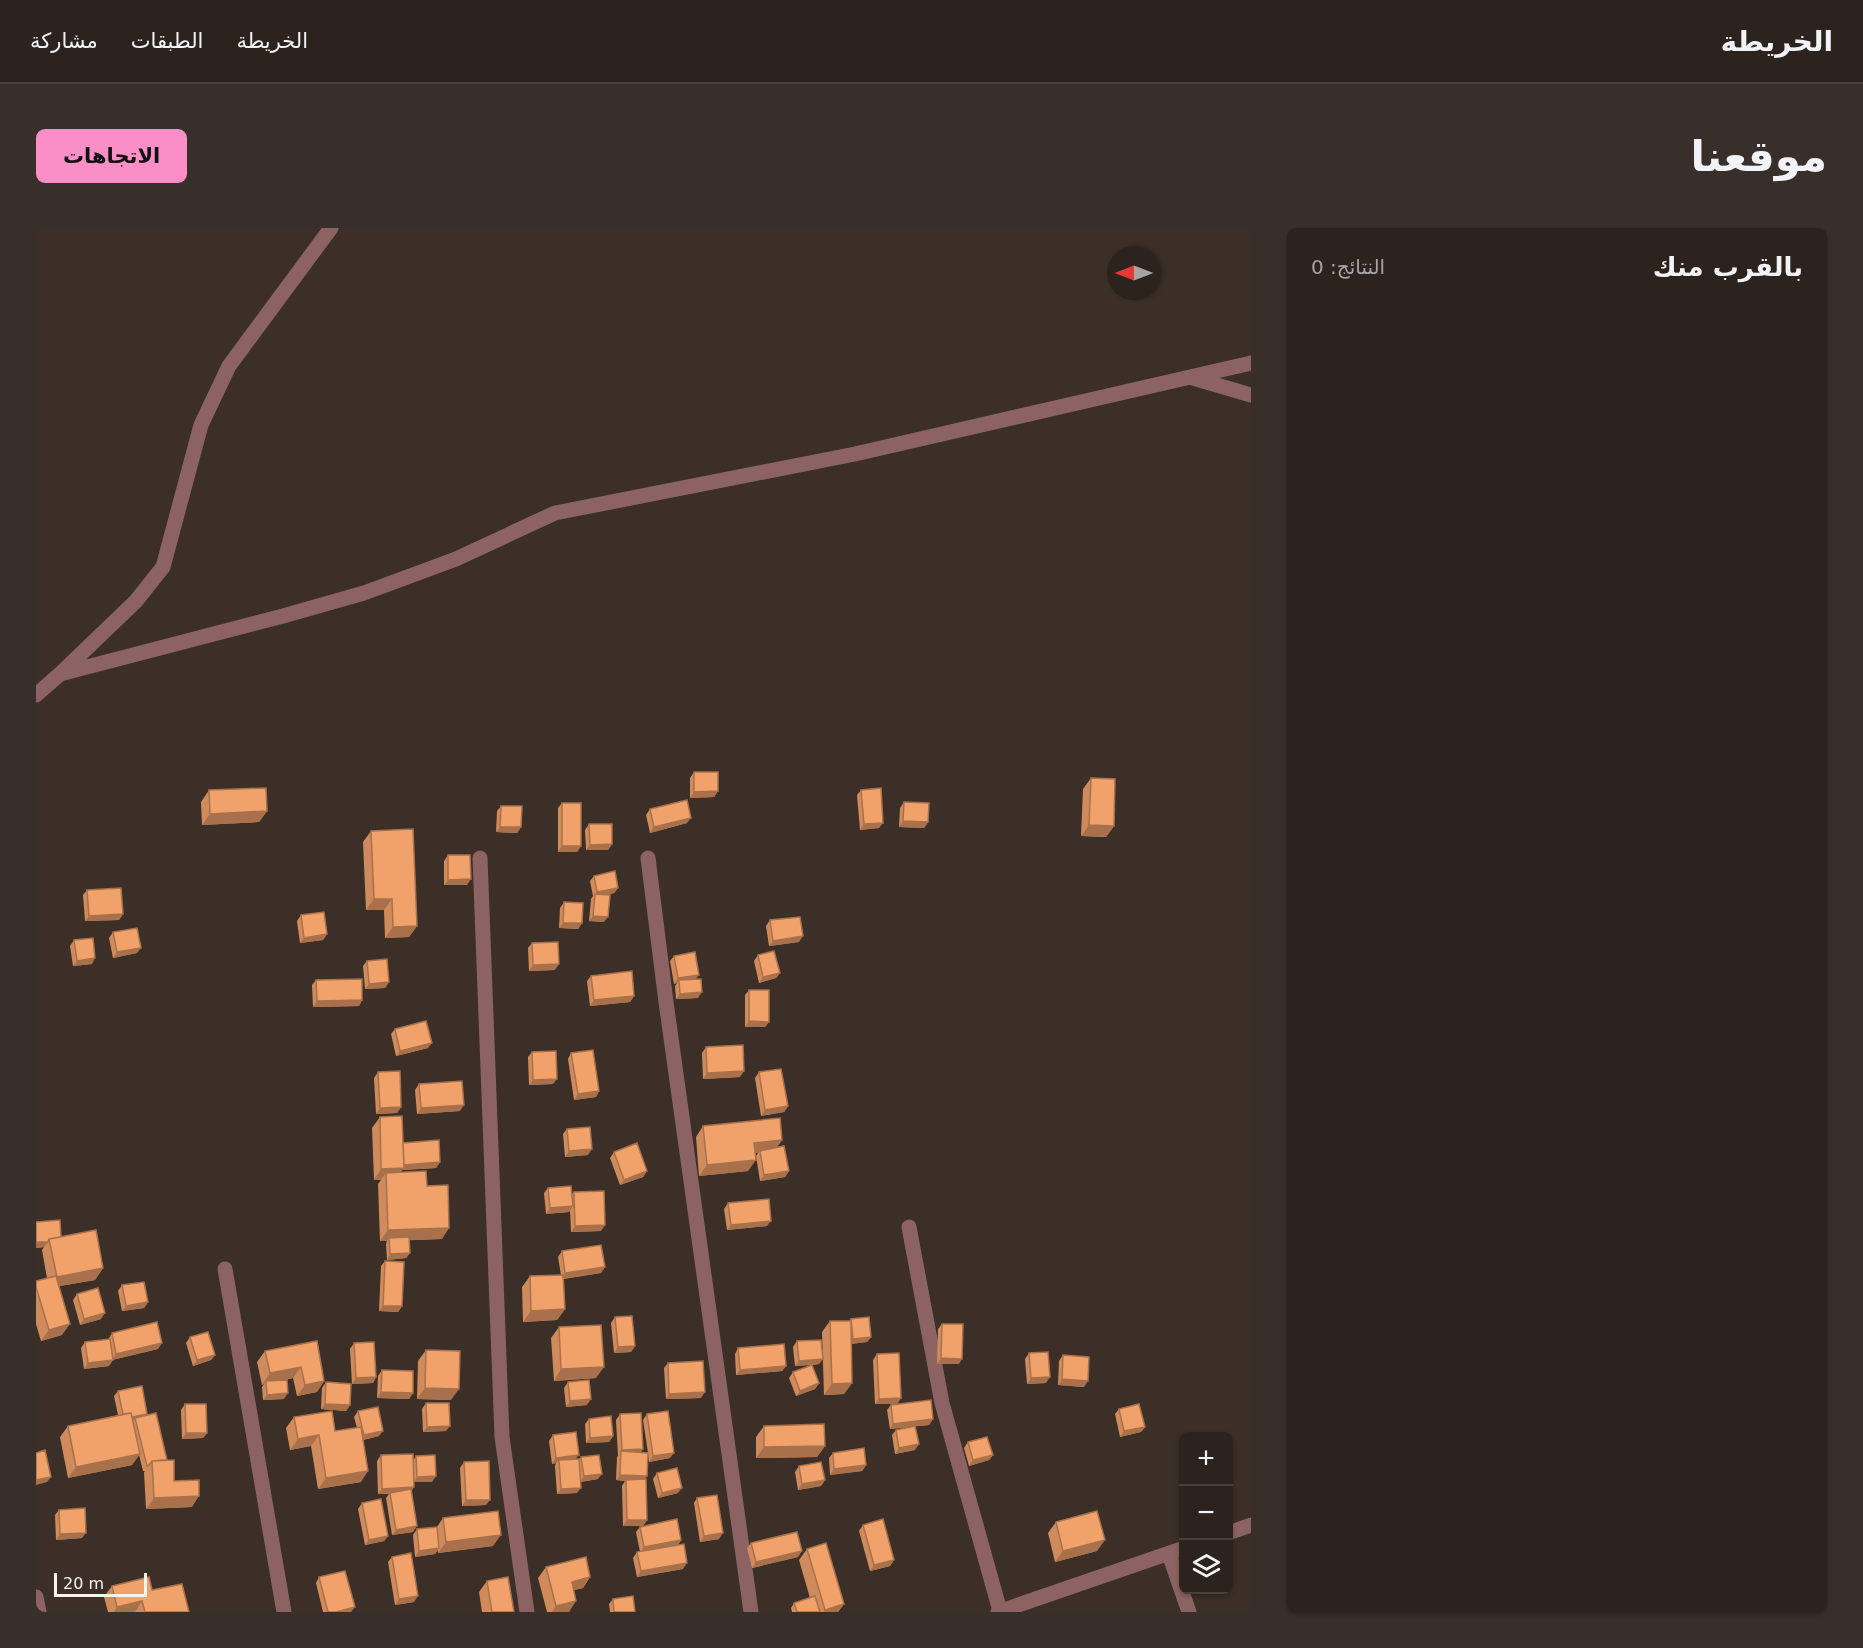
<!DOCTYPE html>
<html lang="ar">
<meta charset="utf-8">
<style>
:root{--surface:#2c231e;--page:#382f2b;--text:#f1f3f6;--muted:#a6a4a4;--line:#48403c;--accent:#fa8fc7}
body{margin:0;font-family:"DejaVu Sans",Vazirmatn,sans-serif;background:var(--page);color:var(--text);direction:rtl}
.controls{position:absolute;right:18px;bottom:18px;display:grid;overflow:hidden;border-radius:9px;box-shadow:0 2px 4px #0004}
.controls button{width:54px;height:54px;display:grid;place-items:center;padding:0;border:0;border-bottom:2px solid var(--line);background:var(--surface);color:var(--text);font:30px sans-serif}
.compass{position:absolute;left:1071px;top:18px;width:54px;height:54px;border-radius:50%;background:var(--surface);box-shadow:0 2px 4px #0004;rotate:270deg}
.scale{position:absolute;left:18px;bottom:15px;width:93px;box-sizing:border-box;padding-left:6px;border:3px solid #faf2ed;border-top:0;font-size:16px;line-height:21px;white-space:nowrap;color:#faf2ed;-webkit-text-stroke:4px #3b2f28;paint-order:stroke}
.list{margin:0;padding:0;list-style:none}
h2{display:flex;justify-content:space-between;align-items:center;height:78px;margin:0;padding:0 24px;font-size:26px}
h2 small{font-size:20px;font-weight:400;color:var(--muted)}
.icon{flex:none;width:33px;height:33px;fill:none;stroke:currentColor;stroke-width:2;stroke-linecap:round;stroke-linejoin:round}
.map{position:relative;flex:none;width:1215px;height:1384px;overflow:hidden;direction:ltr;border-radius:9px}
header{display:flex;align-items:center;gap:36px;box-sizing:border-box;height:84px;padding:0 30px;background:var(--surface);border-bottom:2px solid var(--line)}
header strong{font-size:28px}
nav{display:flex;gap:33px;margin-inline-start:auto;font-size:21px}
.intro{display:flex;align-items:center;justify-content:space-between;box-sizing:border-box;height:144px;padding:0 36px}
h1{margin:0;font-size:42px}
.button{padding:15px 27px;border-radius:9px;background:var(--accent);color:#111;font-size:21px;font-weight:700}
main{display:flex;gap:36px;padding:0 36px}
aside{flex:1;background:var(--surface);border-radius:9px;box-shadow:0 2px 4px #0004}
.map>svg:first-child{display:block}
</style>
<header>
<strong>الخريطة</strong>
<nav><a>الخريطة</a><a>الطبقات</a><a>مشاركة</a></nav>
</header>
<div class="intro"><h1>موقعنا</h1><a class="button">الاتجاهات</a></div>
<main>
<aside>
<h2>بالقرب منك<small>النتائج: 0</small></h2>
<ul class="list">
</ul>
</aside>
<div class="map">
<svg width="1215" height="1384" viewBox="0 0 1215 1384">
<rect width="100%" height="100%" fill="#3b2f28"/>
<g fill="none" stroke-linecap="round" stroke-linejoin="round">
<path stroke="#8c6362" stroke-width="15" d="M1157,150L1215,167
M24,446L247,388L328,365L420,331L519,285L819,226L1215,135
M0,467L24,446L100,373L127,339L165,197L193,138L295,0
M444,630L466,1209L491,1384
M612,630L630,774L715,1384
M873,999L906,1175L964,1383
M189,1041L248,1384
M1192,1305L1215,1297
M1133,1326L1153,1384
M0,1369L3,1384
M962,1384L1148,1320"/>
</g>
<path fill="#cf8b5c" d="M658,544L682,563L678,569L654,570V550Z
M1055,550L1078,598L1070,609L1045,608L1047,561Z
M173,562L231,583L223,594L166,597L165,574Z
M825,562L843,600L824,602L821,567Z
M868,574L892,594L888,600L863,599L864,580Z
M526,575L545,618L541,624H522V580Z
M465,578L485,599L481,605L460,604L461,583Z
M614,581L651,595L614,605L610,587Z
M553,596L576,616L572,622H550L549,602Z
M335,603L381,698L373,709L349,710L348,682H330L327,614Z
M412,627L431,657H408V633Z
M558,648L582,660L578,665L570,667L568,694L553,693L555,671L557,668L554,653Z
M51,662L87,686L83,692L49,693L47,667Z
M528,674L546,695L542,701L523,700L524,680Z
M265,687L291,706L287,712L264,715L261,693Z
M734,692L763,714L733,718L730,698Z
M77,704L101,725L77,730L73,710Z
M38,712L56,736L37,738L34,718Z
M496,715L519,742L493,743L492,720Z
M722,727L744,745L740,750L723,755L718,733Z
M638,728L659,751L662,770L640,771L639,758L641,755L638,756L634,733Z
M331,733L353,754L349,760L329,761L327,738Z
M555,748L598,768L594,774L554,778L551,753Z
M280,752L326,772L323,778L277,779L276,757Z
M713,762L733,794L729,799H709V767Z
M359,801L392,820L360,828L355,806Z
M670,819L704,849L667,851L666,825Z
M496,824L517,856L493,857L492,829Z
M535,825L563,863L560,869L538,872L532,831Z
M342,844L365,879L361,885L340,886L338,850Z
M723,844L752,878L748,884L725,888L719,850Z
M383,856L424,883L381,886L379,862Z
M344,889L367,915L404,934L400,940L366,942L365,944L391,958L406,1011L373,1012L374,1025L370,1030L351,1032L350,1016L351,1013H344L342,956L345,952H338L336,900Z
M667,898L746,912L741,919L753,943L749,949L724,953L720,928L722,925H719L712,943L663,948L660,909Z
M531,901L552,927L529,929L527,906Z
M578,924L611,943L607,949L584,957L574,930Z
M512,960L536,966L538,964L565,1003L535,1004L534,982L533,984L510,986L508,965Z
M692,975L731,998L691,1002L688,981Z
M0,994L25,1009L67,1040L59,1052L23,1058L26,1107L5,1113L0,1096V1053L11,1050L6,1022L8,1019L0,1020Z
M526,1023L569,1039L565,1045L528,1051L529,1081L521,1092L487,1094L486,1059L494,1048L525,1047L522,1029Z
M349,1033L366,1078L362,1084L343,1083L345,1038Z
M86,1057L112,1074L108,1080L86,1083L82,1063Z
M41,1066L65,1091L44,1097L37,1072Z
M579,1089L599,1118L595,1124L578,1125L575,1095Z
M815,1091L835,1109L831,1114L815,1116L816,1155L808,1166L788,1167L786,1104L794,1093H813Z
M906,1096L923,1136H901L902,1101Z
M523,1099L560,1150L518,1153L515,1110Z
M76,1105L122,1121L76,1132L73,1138L48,1141L45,1120L49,1114L72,1112Z
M154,1109L179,1127L175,1132L157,1138L150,1115Z
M281,1113L288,1153L281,1164L261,1168L257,1150L249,1152L248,1171L227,1172L226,1159L228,1156L226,1157L221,1134L229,1123Z
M761,1113L787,1131L783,1136L776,1137L783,1155L779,1161L760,1168L753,1150L757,1144L775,1137L759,1138L757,1119Z
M318,1115L340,1149L337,1155L316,1156L314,1121Z
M702,1120L750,1138L746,1143L700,1147L699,1126Z
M390,1122L415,1172L381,1171L382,1133Z
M993,1125L1010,1155L991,1156L989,1131Z
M841,1126L865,1170L861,1176H839L837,1132Z
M1027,1127L1048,1159L1022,1157L1023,1133Z
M632,1135L665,1170L630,1171L628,1140Z
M346,1142L377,1165L373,1171L341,1170L342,1148Z
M290,1154L314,1177L310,1183L285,1181L286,1160Z
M532,1154L551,1177L530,1179L528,1160Z
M82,1163L111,1186L110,1187L131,1232L138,1253L156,1279L110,1281L108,1244L109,1243H107L103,1227L96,1237L32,1250L24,1209L32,1198L82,1187L78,1168Z
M390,1175L410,1203L387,1204L386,1181Z
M149,1176L171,1205L167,1210L146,1211L145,1182Z
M855,1177L897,1191L893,1197L879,1198V1222L859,1226L856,1207L860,1202L872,1199L854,1201L851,1182Z
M1083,1181L1109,1199L1105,1204L1084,1209L1079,1186Z
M322,1183L343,1208L327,1212L325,1254L282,1261L275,1218L254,1222L250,1200L258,1189L299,1203L321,1200L318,1189Z
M584,1186L607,1221L604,1225H612L607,1192L611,1186L634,1230L613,1234L612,1225L609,1251L611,1292L607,1298H587L586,1258L589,1253L580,1252L581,1229L582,1228L580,1192Z
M553,1191L577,1208L573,1214L550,1215L549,1196Z
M728,1198L789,1218L781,1229L720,1230V1209Z
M517,1207L540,1231H543L545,1229L562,1251L545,1254L541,1265L521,1266L519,1238L520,1235L516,1236L513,1213Z
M932,1214L957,1227L953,1232L933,1238L928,1220Z
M797,1225L830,1237L826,1243L794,1247L793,1230Z
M345,1227L377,1233L380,1228L396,1254H378L376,1263L377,1304L356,1307L350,1270L353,1266H342L341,1233Z
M428,1234L450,1277L426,1278L424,1240Z
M763,1238L789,1252L785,1258L762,1262L759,1244Z
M621,1245L642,1265L622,1270L617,1251Z
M661,1270L683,1311L664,1314L658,1275Z
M326,1275L352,1308L348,1313L329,1317L322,1281Z
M23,1282L46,1310L20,1312L19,1287Z
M407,1290L457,1318L402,1325V1322L399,1326L379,1329L377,1307L381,1301L401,1299Z
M1020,1294L1061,1323L1019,1334L1012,1305Z
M827,1297L858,1332L854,1338L834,1343L823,1303Z
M604,1299L645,1312L642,1317L647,1341L601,1349L597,1330L601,1324H604L600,1304Z
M715,1315L762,1329L716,1340L711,1320Z
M771,1321L808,1376L802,1384H756L755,1380L758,1375L774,1370L763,1332Z
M356,1329L378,1374L359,1377L352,1334Z
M510,1339L554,1349L547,1360L538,1362L533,1384H511L502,1350Z
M283,1349L315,1384H287L280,1355Z
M451,1353L478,1384H446L443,1364Z
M76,1358L116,1362L153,1384H72L68,1369Z
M577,1371L599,1384H574L573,1376Z"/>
<path fill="#a9714b" d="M682,563L678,569L654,570L658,564Z
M231,583L223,594L166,597L174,586Z
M655,590L651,595L614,605L618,599Z
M867,593L892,594L888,600L863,599Z
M847,595L843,600L824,602L828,596Z
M1053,597L1078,598L1070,609L1045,608Z
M464,599H485L481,605L460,604Z
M576,616L572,622H550L554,617Z
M526,618H545L541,624H522Z
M435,651L431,657H408L412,652Z
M582,660L578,665L559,670L561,664Z
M338,671H356L348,682H330Z
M87,686L83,692L49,693L53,688Z
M557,688L572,689L568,694L553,693Z
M527,695H546L542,701L523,700Z
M381,698L373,709L349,710L357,699Z
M291,706L287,712L264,715L268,710Z
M767,708L763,714L733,718L737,713Z
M105,720L101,725L77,730L81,724Z
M59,730L56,736L37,738L41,733Z
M523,736L519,742L493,743L497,737Z
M744,745L740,750L723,755L727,749Z
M663,747L659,752H643L641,755L638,756L642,750Z
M353,754L349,760L329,761L333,756Z
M666,764L662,770L640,771L644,766Z
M598,768L594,774L554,778L558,772Z
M326,772L323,778L277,779L281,773Z
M713,793L733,794L729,799H709Z
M396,815L392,820L360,828L364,823Z
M708,843L704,849L667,851L671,845Z
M521,851L517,856L493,857L497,852Z
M563,863L560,869L538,872L542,866Z
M428,877L424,883L381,886L385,880Z
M752,878L748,884L725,888L729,882Z
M365,879L361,885L340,886L344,880Z
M746,912L738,923H724L722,925L710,926L718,915Z
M556,921L552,927L529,929L533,923Z
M720,932L712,943L663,948L671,937Z
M404,934L400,940L366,942L360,951L350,945L345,952H338L345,941L366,937Z
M611,943L607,949L584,957L588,952Z
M753,943L749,949L724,953L728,947Z
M537,978L533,984L510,986L514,980Z
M735,993L731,998L691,1002L695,997Z
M569,997L565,1003L535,1004L539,998Z
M413,1000L406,1011L354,1013L353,1010L351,1013H344L352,1002Z
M0,1014H12L8,1019L0,1020Z
M374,1025L370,1030L351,1032L354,1026Z
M569,1039L565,1045L525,1051L529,1045Z
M67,1040L59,1052L13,1060L21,1049Z
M112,1074L108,1080L86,1083L90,1078Z
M347,1078H366L362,1084L343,1083Z
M529,1081L521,1092L487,1094L495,1083Z
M69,1085L65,1091L44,1097L48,1091Z
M34,1096L26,1107L5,1113L13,1102Z
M835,1109L831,1114L813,1116L817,1111Z
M126,1115L122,1121L76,1132L80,1126Z
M599,1118L595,1124L578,1125L582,1119Z
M179,1127L175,1132L157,1138L161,1132Z
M905,1130L926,1131L923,1136H901Z
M787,1131L783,1136L759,1138L763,1133Z
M77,1132L73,1138L48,1141L52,1135Z
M750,1138L746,1143L700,1147L704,1142Z
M265,1139L257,1150L230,1156V1153L228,1156L226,1157L234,1145Z
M568,1139L560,1150L518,1153L525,1141Z
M340,1149L337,1155L316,1156L320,1150Z
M1014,1149L1010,1155L991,1156L995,1150Z
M1026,1151L1052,1153L1048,1159L1022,1157Z
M288,1153L281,1164L261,1168L269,1157Z
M783,1155L779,1161L760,1168L764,1163Z
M816,1155L808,1166L788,1167L796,1156Z
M389,1160L423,1161L415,1172L381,1171Z
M345,1164L377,1165L373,1171L341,1170Z
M669,1164L665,1170L630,1171L633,1166Z
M252,1165L248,1171L227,1172L231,1167Z
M865,1170L861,1176H839L843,1171Z
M555,1171L551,1177L530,1179L534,1173Z
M289,1176L314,1177L310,1183L285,1181Z
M111,1186L107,1192L99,1190L97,1193L87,1190Z
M897,1191L893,1197L854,1201L857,1196Z
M414,1198L410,1203L387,1204L391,1199Z
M1109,1199L1105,1204L1084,1209L1088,1203Z
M347,1203L343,1208L324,1213L328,1207Z
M150,1205H171L167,1210L146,1211Z
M283,1207L275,1218L254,1222L262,1211Z
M577,1208L573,1214L550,1215L554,1210Z
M883,1216L879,1222L859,1226L863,1220Z
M789,1218L781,1229L720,1230L728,1219Z
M607,1221L603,1227L585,1223L586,1222Z
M638,1225L634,1230L613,1234L617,1228Z
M104,1226L96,1237L32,1250L40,1239Z
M543,1227L539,1232H523L520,1235L516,1236L520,1230Z
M957,1227L953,1232L933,1238L937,1232Z
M830,1237L826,1243L794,1247L798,1241Z
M332,1243L325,1254L282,1261L290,1250Z
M566,1246L562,1251L544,1254L548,1248Z
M584,1247L611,1248L607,1254L580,1252Z
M400,1248L396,1254H378L381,1249Z
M15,1249L11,1254L0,1257V1252Z
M789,1252L785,1258L762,1262L766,1256Z
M378,1259L374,1265L342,1266L346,1261Z
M545,1260L541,1265L521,1266L525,1261Z
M646,1260L642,1265L622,1270L626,1265Z
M163,1268L156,1279L110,1281L118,1270Z
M430,1272H454L450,1277L426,1278Z
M591,1292H611L607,1298H587Z
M381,1298L377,1304L356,1307L360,1302Z
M50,1305L46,1310L20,1312L24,1306Z
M687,1305L683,1311L664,1314L668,1308Z
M465,1307L457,1318L402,1325L410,1314Z
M352,1308L348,1313L329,1317L333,1312Z
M645,1312L641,1318L604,1325L608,1319Z
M1069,1312L1061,1323L1019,1334L1027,1323Z
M403,1320L399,1326L379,1329L383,1323Z
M766,1323L762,1329L716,1340L720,1334Z
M858,1332L854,1338L834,1343L838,1337Z
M651,1335L647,1341L601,1349L605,1343Z
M554,1349L547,1360L528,1365L536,1354Z
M382,1368L378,1374L359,1377L363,1371Z
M106,1373L99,1384H78L81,1379Z
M540,1373L533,1384H516L520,1378Z
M808,1376L802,1384H787L789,1382Z
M319,1379L315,1384H300Z"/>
<path fill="#f1a26b" stroke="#a9714b" stroke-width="1.5" d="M658,544H682V563L658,564Z
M1055,550L1079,551L1078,598L1053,597Z
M230,560L231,583L174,586L173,562Z
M845,560L847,595L828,596L825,562Z
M651,572L655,590L618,599L614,581Z
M868,574L893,575L892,594L867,593Z
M526,575H545V618H526Z
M465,578H486L485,599H464Z
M553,596H576V616L554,617Z
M377,601L381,698L357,699L356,671H338L335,603Z
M412,627H434L435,651L412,652Z
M579,643L582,660L561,664L558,648Z
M85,660L87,686L53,688L51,662Z
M559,666L574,667L572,689L557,688Z
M528,674L547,675L546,695H527Z
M288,684L291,706L268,710L265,687Z
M764,689L767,708L737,713L734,692Z
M101,700L105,720L81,724L77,704Z
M57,710L59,730L41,733L38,712Z
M522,714L523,736L497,737L496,715Z
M738,723L744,745L727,749L722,727Z
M659,724L663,747L642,750L638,728Z
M351,731L353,754L333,756L331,733Z
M596,743L598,768L558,772L555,748Z
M326,751V772L281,773L280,752Z
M665,751L666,764L644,766L643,752Z
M713,762H733V794L713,793Z
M390,793L396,815L364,823L359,801Z
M707,817L708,843L671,845L670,819Z
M557,822L563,863L542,866L535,825Z
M520,823L521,851L497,852L496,824Z
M745,841L752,878L729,882L723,844Z
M364,843L365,879L344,880L342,844Z
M426,853L428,877L385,880L383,856Z
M366,888L368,940L345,941L344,889Z
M744,890L746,912L718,915L720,932L671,937L667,898Z
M554,899L556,921L533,923L531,901Z
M403,912L404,934L368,937L367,915Z
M601,915L611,943L588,952L578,924Z
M748,918L753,943L728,947L724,923Z
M390,943L391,958L412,957L413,1000L352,1002L350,945Z
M535,958L537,978L514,980L512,960Z
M568,963L569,997L539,998L538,964Z
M733,971L735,993L695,997L692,975Z
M24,992L25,1009L13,1011L12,1014H0V994Z
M60,1002L67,1040L21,1049L13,1011Z
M373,1009L374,1025L354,1026L353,1010Z
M565,1017L569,1039L529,1045L526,1023Z
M349,1033L368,1034L366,1078H347Z
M527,1047L529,1081L495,1083L494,1048Z
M20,1048L34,1096L13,1102L0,1059V1053Z
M108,1054L112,1074L90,1078L86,1057Z
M62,1060L69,1085L48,1091L41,1066Z
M596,1088L599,1118L582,1119L579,1089Z
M833,1089L835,1109L817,1111L815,1091Z
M794,1093H815L816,1155L796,1156Z
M121,1094L126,1115L80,1126L76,1105Z
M906,1096H927L926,1131L905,1130Z
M565,1097L568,1139L525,1141L523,1099Z
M172,1104L179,1127L161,1132L154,1109Z
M74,1111L77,1132L52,1135L49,1114Z
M785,1112L787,1131L763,1133L761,1113Z
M281,1113L288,1153L269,1157L265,1139L234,1145L229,1123Z
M338,1114L340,1149L320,1150L318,1115Z
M748,1116L750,1138L704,1142L702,1120Z
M390,1122L424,1123L423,1161L389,1160Z
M1012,1124L1014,1149L995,1150L993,1125Z
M863,1125L865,1170L843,1171L841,1126Z
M1027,1127L1053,1129L1052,1153L1026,1151Z
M667,1133L669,1164L633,1166L632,1135Z
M776,1137L783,1155L764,1163L757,1144Z
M346,1142L377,1143V1165L345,1164Z
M251,1152L252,1165L231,1167L230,1153Z
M553,1152L555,1171L534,1173L532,1154Z
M290,1154L315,1156L314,1177L289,1176Z
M106,1158L111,1186L96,1189L95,1185L87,1186L82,1163Z
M895,1172L897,1191L857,1196L855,1177Z
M390,1175H413L414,1198L391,1199Z
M149,1176H170L171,1205H150Z
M1103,1176L1109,1199L1088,1203L1083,1181Z
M342,1179L347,1203L328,1207L322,1183Z
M296,1183L299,1203L325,1199L332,1243L290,1250L283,1207L262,1211L258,1189Z
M632,1183L638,1225L617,1228L611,1186Z
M95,1185L104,1226L40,1239L32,1198Z
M120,1185L131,1232L116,1233L113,1237L111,1238L99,1190Z
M605,1185L607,1221L586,1222L584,1186Z
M575,1188L577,1208L554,1210L553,1191Z
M788,1196L789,1218L728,1219V1198Z
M879,1198L883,1216L863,1220L860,1202Z
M540,1204L543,1227L520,1230L517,1207Z
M951,1209L957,1227L937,1232L932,1214Z
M828,1220L830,1237L798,1241L797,1225Z
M9,1222L15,1249L0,1252V1225Z
M585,1223L612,1225L611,1248L584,1247Z
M377,1226L378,1259L346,1261L345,1227Z
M399,1227L400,1248L381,1249L380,1228Z
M563,1227L566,1246L548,1248L545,1229Z
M543,1231L545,1260L525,1261L523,1232Z
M138,1232V1253L163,1252V1268L118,1270L116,1233Z
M453,1233L454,1272H430L428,1234Z
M785,1234L789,1252L766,1256L763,1238Z
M641,1240L646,1260L626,1265L621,1245Z
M610,1251L611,1292H591L590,1252Z
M375,1261L381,1298L360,1302L354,1265Z
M681,1267L687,1305L668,1308L661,1270Z
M345,1271L352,1308L333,1312L326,1275Z
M49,1280L50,1305L24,1306L23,1282Z
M462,1283L465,1307L410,1314L407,1290Z
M1061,1283L1069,1312L1027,1323L1020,1294Z
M641,1291L645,1312L608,1319L604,1299Z
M847,1291L858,1332L838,1337L827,1297Z
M401,1299L403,1320L383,1323L381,1301Z
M761,1304L766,1323L720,1334L715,1315Z
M790,1315L808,1376L789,1382L771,1321Z
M648,1316L651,1335L605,1343L601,1324Z
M375,1325L382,1368L363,1371L356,1329Z
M550,1329L554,1349L536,1354L540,1373L520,1378L510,1339Z
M309,1343L319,1379L300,1384H292L283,1349Z
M113,1349L116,1362L146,1356L153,1384H109L106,1373L81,1379L76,1358Z
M472,1349L478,1384H456L451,1353Z
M597,1368L599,1384H578L577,1371Z
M779,1368L784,1384H761L758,1375Z"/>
</svg>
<div class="controls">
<button>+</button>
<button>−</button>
<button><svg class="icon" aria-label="layers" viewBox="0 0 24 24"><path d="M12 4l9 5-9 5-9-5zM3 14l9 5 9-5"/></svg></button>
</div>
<svg class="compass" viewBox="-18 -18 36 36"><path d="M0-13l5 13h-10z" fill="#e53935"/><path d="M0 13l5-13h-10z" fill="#a6a4a4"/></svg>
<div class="scale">20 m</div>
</div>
</main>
